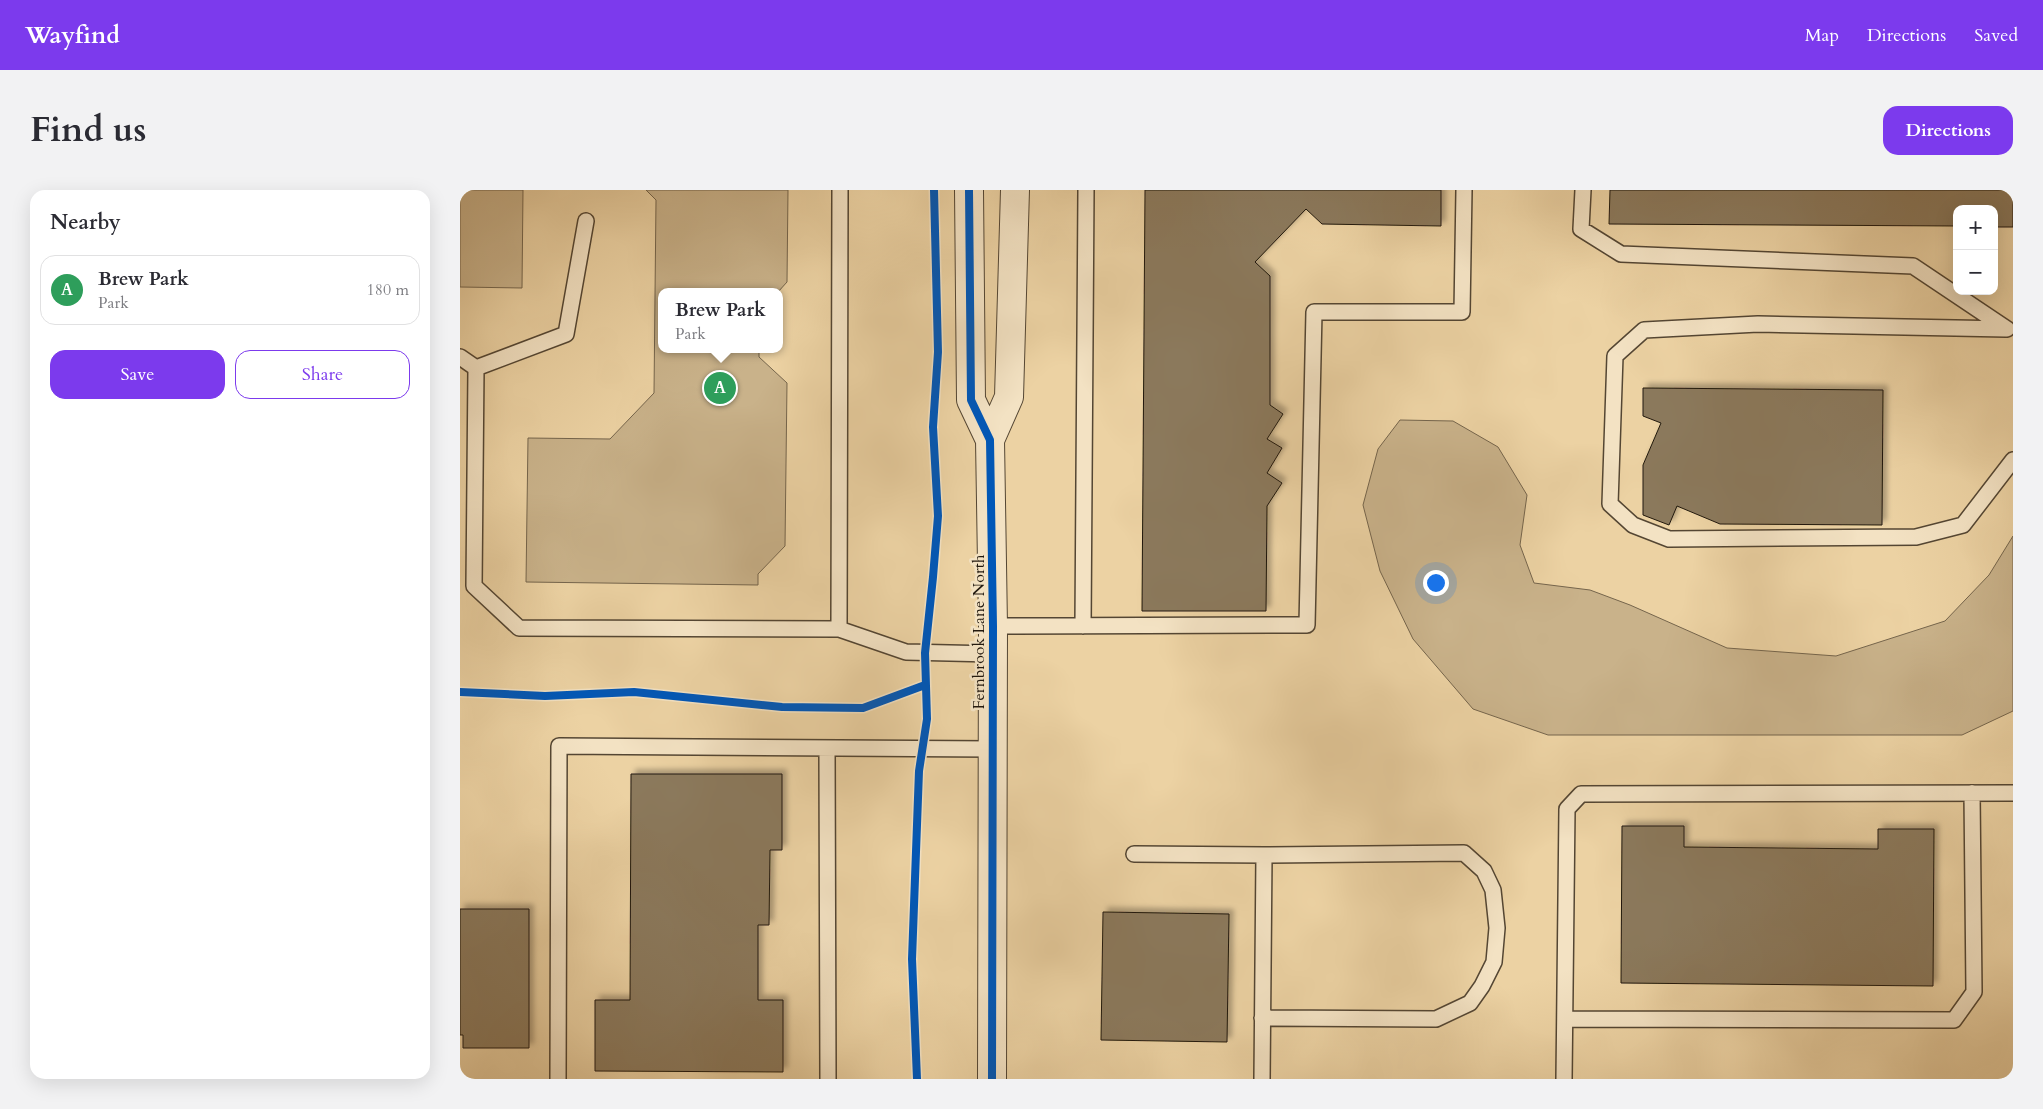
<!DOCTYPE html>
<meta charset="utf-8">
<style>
:root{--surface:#fff;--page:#f2f2f3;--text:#2b2b33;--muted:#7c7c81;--line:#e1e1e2;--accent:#7c3aed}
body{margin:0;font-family:Cardo,serif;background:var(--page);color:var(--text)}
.controls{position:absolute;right:15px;top:15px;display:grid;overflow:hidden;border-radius:10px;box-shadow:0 5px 20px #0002}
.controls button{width:45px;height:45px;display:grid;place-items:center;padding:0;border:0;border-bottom:1px solid var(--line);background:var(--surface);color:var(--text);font:25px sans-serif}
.you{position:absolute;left:975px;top:392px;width:18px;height:18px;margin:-12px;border:4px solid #fff;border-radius:50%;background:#1a73e8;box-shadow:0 0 0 8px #1a73e833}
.badge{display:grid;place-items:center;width:32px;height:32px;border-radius:50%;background:var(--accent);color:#fff;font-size:16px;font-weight:700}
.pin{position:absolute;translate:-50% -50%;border:2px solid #fff;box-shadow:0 1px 5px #0006}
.popup{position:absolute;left:198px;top:98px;width:125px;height:65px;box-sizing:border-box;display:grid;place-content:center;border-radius:10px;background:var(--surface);filter:drop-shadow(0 1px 4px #0005);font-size:16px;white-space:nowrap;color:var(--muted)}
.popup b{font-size:19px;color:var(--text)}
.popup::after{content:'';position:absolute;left:50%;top:100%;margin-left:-10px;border:10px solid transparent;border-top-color:var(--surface)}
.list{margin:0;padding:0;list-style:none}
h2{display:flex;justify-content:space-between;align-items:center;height:65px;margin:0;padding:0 20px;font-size:21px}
h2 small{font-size:16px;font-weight:400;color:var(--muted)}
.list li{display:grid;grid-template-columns:32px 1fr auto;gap:15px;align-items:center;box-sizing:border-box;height:70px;margin:0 10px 10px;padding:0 10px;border:1px solid var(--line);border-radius:15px}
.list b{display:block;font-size:19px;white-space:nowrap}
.list p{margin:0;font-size:16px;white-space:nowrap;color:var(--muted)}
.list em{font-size:16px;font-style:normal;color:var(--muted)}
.actions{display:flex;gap:10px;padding:15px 20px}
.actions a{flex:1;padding:11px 0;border:1px solid var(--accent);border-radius:15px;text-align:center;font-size:18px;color:var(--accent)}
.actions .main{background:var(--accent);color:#fff}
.map{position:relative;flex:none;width:1553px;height:889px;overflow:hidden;border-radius:15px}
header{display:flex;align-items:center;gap:30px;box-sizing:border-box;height:70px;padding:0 25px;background:var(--accent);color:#fff}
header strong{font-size:24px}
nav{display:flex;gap:28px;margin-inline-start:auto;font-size:18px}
.intro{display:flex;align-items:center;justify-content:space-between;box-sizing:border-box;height:120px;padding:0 30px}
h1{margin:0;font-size:35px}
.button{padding:12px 22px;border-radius:15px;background:var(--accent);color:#fff;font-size:18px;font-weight:700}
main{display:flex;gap:30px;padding:0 30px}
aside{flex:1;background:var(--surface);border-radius:15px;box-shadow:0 5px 20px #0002}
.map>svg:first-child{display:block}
</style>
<header>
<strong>Wayfind</strong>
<nav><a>Map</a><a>Directions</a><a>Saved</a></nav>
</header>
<div class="intro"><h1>Find us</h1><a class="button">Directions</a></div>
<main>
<aside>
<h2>Nearby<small></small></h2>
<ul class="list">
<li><span class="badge" style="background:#2e9e5b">A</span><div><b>Brew Park</b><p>Park</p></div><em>180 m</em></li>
</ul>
<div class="actions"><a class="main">Save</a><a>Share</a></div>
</aside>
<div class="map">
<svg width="1553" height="889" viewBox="0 0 1553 889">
<defs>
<filter id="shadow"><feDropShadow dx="4.5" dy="-4.5" stdDeviation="2.5" flood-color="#0004"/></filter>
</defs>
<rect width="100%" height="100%" fill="#ecd2a3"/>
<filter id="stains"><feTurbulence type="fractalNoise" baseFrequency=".004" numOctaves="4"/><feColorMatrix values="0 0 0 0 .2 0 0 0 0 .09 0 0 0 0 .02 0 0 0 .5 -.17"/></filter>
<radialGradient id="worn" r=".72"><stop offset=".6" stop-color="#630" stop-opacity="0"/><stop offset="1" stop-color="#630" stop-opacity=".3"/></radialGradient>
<path fill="#c9b28a" stroke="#75654c" d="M0,0H63L62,98L0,97Z
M186,0H328L327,92L318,102H201V159H299V167L327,193L325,356L298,384V395L66,392L68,248L150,249L194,203L196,10Z
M940,230L993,231L1038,257L1067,305L1060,355L1074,393L1130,400L1170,415L1267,458L1376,466L1485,431L1529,385L1553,346V521L1502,545H1088L1013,519L953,449L920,381L903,315L918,259Z"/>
<path fill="#8b795b" stroke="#21180e" filter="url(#shadow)" d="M685,0H981V36L862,34L846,19L795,72L810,86V215L823,224L807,249L822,258L807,283L822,293L807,316L806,421H682Z
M1150,0H1553V37H1534V19H1497V36L1149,34Z
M1183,198L1423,200L1422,335L1260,334L1217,316L1209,335L1183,325V275L1201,233L1183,226Z
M171,584H322V660H310L309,735H298V810H323V882L135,881V810H170Z
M1162,636H1224V657L1418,659V639H1474L1473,796L1161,793Z
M0,719H69V858H3V845H0Z
M643,722L769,724L767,852L641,850Z"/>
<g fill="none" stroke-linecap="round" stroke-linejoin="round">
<defs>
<path id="service" d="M380,0L379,439L446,462L533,464
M1123,0L1121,39L1161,64L1453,76L1547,139
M126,31L106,144L16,178L14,396L59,438L379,439
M1546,139L1298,134L1184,140L1155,166L1150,314L1173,335L1209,349L1456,347L1503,335L1553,270
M0,167L16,178
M533,436L847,435L854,122H1002L1004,0
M623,436L626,0
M367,558L368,889
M674,664L804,665
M1105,829L1494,830L1514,802L1512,603
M98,889L99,556L532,559
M802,889L804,665L1004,663L1024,681L1033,700L1037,738L1034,772L1022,796L1010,813L976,829L802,828
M1104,889L1107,619L1121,604L1553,603"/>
<path id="tertiary" d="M509,0L511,210L530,250L533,436L532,889
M530,250L549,207L555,0"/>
</defs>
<use href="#service" stroke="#544633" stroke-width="18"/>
<use href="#tertiary" stroke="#544633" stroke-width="30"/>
<use href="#service" stroke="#f3e2c3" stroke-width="15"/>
<use href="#tertiary" stroke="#f3e2c3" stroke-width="28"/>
<defs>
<path id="cycleway" d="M509,0L511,210L530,250L533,436L532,889
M0,502L85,506L174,502L322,517L403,518L465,495
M457,889L452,769L459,581L467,529L465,463L473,387L478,326L473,237L478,162L474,0"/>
</defs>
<use href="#cycleway" stroke="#f3e2c3" stroke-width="11"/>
<use href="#cycleway" stroke="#0057b8" stroke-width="8"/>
</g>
<g text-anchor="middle" stroke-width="5" stroke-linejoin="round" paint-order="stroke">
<g font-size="16" fill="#21180e" stroke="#f3e2c3">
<text transform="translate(518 442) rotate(-90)" y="6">Fernbrook Lane North</text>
</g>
</g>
<rect width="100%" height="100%" filter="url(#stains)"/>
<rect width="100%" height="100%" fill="url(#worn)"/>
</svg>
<div class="controls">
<button>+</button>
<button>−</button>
</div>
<div class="you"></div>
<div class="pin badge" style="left:260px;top:198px;background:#2e9e5b">A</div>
<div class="popup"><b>Brew Park</b>Park</div>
</div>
</main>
